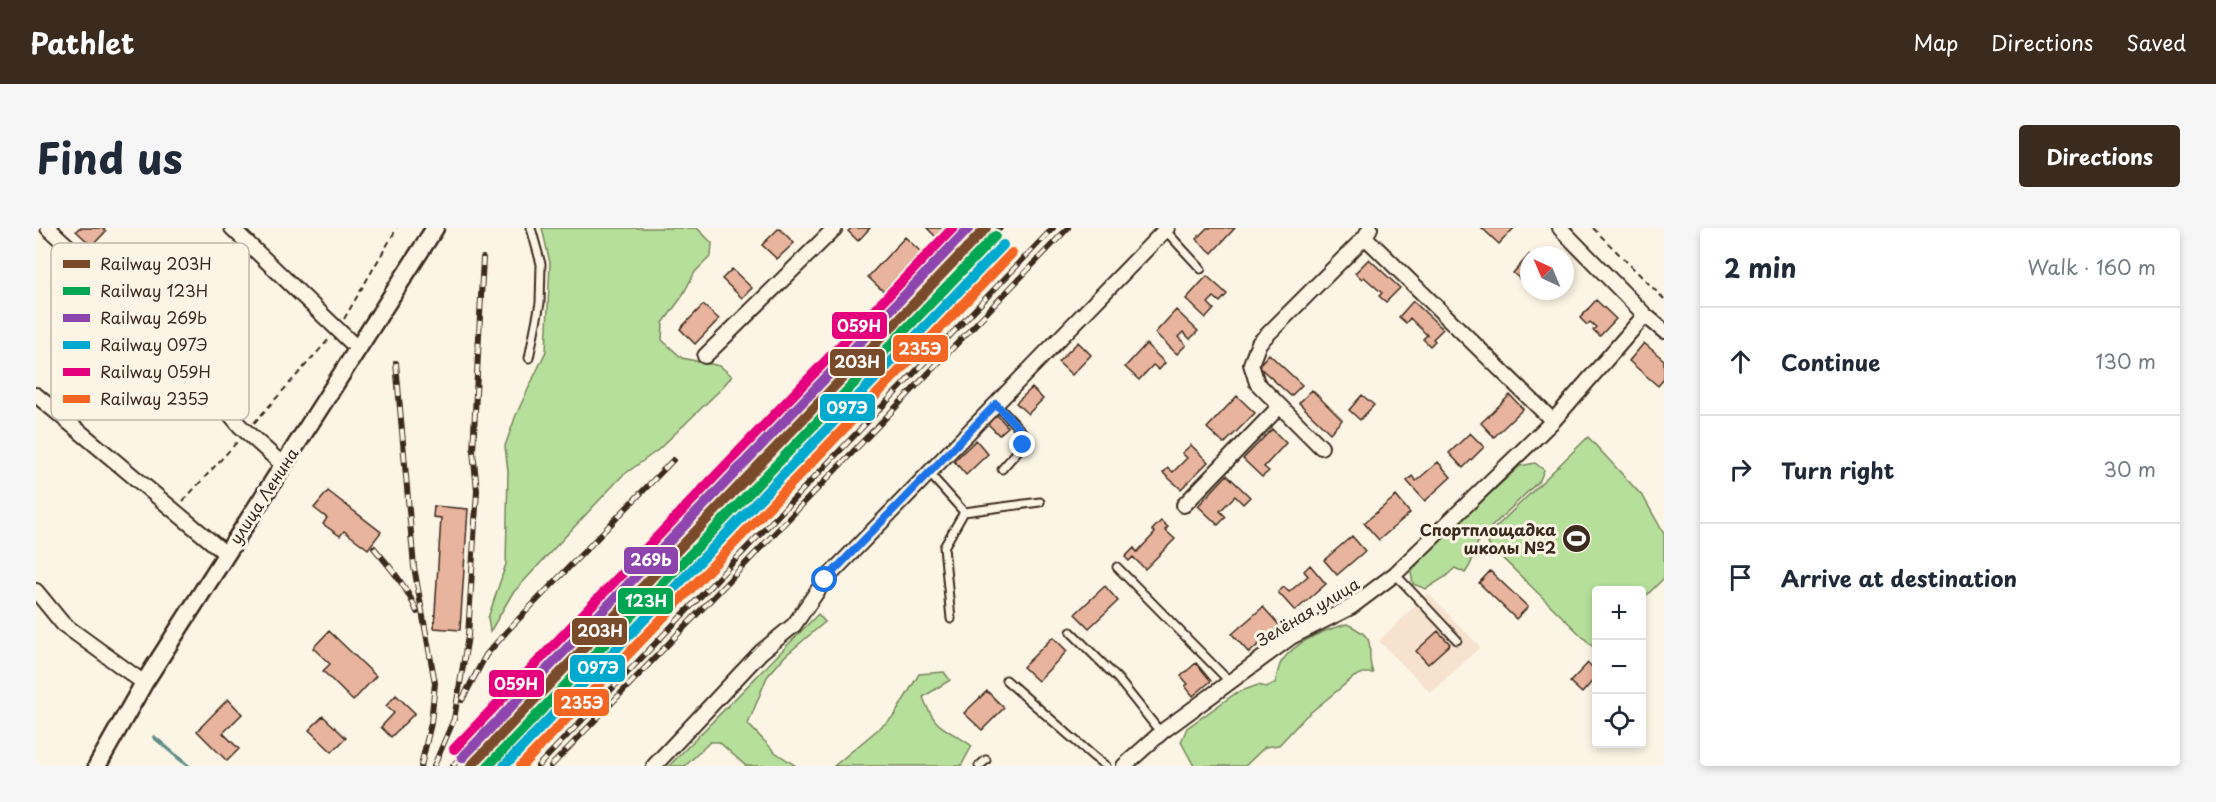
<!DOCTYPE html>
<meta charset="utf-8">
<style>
:root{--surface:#fff;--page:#f6f6f7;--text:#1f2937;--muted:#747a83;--line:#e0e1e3;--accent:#3b2a1e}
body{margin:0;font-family:"Playpen Sans",sans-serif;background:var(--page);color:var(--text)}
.controls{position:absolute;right:18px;bottom:18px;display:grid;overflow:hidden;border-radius:6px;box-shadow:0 3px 9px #0003}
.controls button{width:54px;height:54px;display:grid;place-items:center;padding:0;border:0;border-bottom:2px solid var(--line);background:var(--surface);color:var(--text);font:30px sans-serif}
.compass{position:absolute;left:1484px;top:18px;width:54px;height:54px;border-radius:50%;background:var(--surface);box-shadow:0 3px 9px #0003;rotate:316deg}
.stop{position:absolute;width:18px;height:18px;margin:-14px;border:4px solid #1a73e8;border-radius:50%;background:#fff}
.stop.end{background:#1a73e8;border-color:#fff;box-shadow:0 2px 6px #0008}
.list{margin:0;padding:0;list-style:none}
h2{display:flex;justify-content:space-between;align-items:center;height:78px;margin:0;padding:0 24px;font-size:26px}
h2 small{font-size:20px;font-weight:400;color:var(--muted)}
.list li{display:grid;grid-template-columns:39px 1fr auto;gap:18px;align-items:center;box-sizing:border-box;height:108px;padding:0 24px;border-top:2px solid var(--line)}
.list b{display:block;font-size:22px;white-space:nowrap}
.list em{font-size:20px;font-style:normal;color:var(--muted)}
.icon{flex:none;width:33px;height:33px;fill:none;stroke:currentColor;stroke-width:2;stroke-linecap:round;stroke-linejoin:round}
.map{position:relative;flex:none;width:1628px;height:538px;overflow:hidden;border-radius:6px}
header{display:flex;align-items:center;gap:36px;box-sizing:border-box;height:84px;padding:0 30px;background:var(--accent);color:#fff}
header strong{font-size:28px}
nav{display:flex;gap:33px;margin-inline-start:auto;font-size:21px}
.intro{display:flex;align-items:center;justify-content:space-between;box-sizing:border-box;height:144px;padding:0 36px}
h1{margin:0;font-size:42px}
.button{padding:15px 27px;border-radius:6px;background:var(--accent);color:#fff;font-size:21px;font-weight:700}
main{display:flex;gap:36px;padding:0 36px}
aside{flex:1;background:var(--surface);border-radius:6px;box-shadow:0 3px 9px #0003}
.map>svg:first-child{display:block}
</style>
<header>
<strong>Pathlet</strong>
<nav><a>Map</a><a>Directions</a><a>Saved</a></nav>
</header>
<div class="intro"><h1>Find us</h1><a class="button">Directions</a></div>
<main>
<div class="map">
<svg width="1628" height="538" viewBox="0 0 1628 538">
<rect width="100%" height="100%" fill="#fcf5e5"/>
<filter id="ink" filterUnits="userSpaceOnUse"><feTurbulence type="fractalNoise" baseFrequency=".0167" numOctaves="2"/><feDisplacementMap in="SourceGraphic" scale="12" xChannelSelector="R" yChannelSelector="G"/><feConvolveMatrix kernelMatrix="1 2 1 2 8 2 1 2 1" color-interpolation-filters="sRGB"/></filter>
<g filter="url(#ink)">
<path fill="#f6e2cf" d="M1392,365L1444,419L1395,465L1343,413Z"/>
<path fill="#b6df9b" stroke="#78845c" stroke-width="1.5" d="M506,0H661L676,15L675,28L659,44L645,70L627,95L626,112L646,130L684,138L696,148L682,164L622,222L586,248L511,328L476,366L454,404L452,390L470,336L472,243L469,218L480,187L510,123L514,35Z
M1552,209L1608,270L1628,306V350L1606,372V362H1560V416L1557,419L1452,316L1459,300Z
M1499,235L1508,242L1504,252L1443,311C1438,324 1438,334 1429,345L1419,340L1409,349L1390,361L1377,356L1375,345L1388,326L1484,238Z
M782,386L789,394L749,428L731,449L712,496L739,524L760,538H710L683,514H674L649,538H633Z
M1311,396C1347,413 1327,419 1337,445H1327L1318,449L1269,489L1243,517L1229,519L1209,538H1158L1145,514L1151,500L1200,465L1222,457L1230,459L1239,455C1241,449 1242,438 1246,433C1260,413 1289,402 1311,396Z
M908,444L914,452L887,469C900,504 909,498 936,518L925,538H798L858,488L883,446Z"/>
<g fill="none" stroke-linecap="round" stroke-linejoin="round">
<path stroke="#648e8c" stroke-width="4" d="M118,509L152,538"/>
</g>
<path fill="#e9b49d" stroke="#3b2a1e" stroke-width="1.5" d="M43,0H66L70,3L56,18L40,3Z
M743,0L758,15L741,31L726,17Z
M816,0H834L822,13L812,3Z
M891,0H911L901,10Z
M1171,0H1199L1176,25L1160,11Z
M1446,0H1478L1463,16Z
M869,9L885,24L847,63L832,49Z
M1493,27V43L1485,52L1477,45Z
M1333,31L1364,60L1350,74L1343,68L1346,65L1328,49L1326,51L1319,45Z
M696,41L716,60L706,70L686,51Z
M1171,48L1191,66L1184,74L1178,69L1172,75L1178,81L1170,90L1150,71Z
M1560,72L1580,91L1564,108L1557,102L1560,99L1554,94L1551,97L1544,90Z
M1377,73L1407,101L1397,111L1399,113L1394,118L1387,111L1391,107L1374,90L1370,95L1363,89Z
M667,77L683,91L659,116L644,101Z
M1140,82L1162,103L1154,111L1147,104L1142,109L1150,117L1141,126L1119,105Z
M1042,114L1055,127L1036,147L1022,134Z
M1608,115L1628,132V151L1622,158L1593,133Z
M1110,116L1129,135L1123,142L1117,137L1103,152L1089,139Z
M1233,126L1266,157L1255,168L1222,138Z
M996,160L1007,171L992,186L980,175Z
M1276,162L1306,192L1294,205L1263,175Z
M1326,167L1338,177L1324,192L1313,182Z
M1474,167L1487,181L1458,209L1445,195Z
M1201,168L1219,185L1188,216L1171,200Z
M959,185L972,199L963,207L950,194Z
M1236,201L1250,215L1228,239L1233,243L1226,249L1207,231Z
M1434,205L1448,219L1427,240L1413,225Z
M940,212L952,226L930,247L918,233Z
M1155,217L1172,234L1145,261L1127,245L1132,240L1137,244L1151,230L1146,225Z
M1402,234L1415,249L1389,273L1371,253L1376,248L1380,253Z
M1191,247L1214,269L1207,276L1199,268L1184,283L1190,289L1182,297L1162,278Z
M292,263L345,304L332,321L308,303L304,308L287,296L291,290L278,280Z
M1360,268L1374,285L1343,312L1328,295Z
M398,278L432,281L424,402L398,400L405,290L397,289Z
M1125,293L1132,299L1129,302L1139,311L1109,341L1097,329L1093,333L1089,329L1098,320L1101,324L1119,305L1116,302Z
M1316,308L1329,323L1301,347L1288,332Z
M1274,337L1290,356L1259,383L1242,364L1248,359L1253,364L1272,348L1268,343Z
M1454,343L1492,379L1480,391L1443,355Z
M1069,358L1082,373L1053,400L1039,386Z
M1227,379L1244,398L1213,425L1196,406Z
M293,403L340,448L317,473L287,443L294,436L277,420Z
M1402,403L1414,416L1392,436L1380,423Z
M1017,409L1031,423L1002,453L987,439Z
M1160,435L1175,453L1157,468L1149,458L1152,456L1145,448Z
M1552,435L1560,443V449L1546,465L1534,454Z
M951,463L968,480L946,502L928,485Z
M360,467L379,485L355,509L345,499L358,485L350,478Z
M192,471L206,486L187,505L203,521L191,533L161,503Z
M287,488L310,510L296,524L273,502Z"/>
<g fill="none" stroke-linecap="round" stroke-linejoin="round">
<defs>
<path id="service" d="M1129,2L1165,41
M493,130L504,75L505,36L495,0
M960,176L989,207L987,217L966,241
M892,244L928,284
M1081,339L1194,454
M1359,346L1421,412
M915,391L908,319L928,284L1004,274
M1035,404L1082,451L1125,505
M970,452L1058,529L1070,538
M943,538L950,532"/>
<path id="minor" d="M12,0L72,55L153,137L204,198L247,237
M196,0L322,121
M1524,0L1609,87L1628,103
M1329,9L1517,193
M669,128L799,0
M0,167L190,326
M1285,219L1221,155L1215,136L1223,115L1329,9L1334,0
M1148,277L1244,178
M0,363L27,396L108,455
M618,538L725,424L758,397L789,352L1131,0
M1088,538L1127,503L1255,409L1315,379L1359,346L1517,193L1609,87"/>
<path id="tertiary" d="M61,538L108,455L399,0"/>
</defs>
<use href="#service" stroke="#3b2a1e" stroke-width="11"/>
<use href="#minor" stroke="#3b2a1e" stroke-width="18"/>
<use href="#tertiary" stroke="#3b2a1e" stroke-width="21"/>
<path stroke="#3b2a1e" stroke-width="2" stroke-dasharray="6 4.5" stroke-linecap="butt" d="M1557,0L1628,71
M308,91L361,0
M218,195L294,110
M147,273L202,213"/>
<use href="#service" stroke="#fcf5e5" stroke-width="7"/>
<use href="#minor" stroke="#fcf5e5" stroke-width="14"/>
<use href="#tertiary" stroke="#fcf5e5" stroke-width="16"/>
<defs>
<path id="rail" d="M360,135L378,339L399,455L395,495L385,538
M338,320C355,340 371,359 381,384
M528,430L550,401
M426,472L450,427L471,403L637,232
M441,532L493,466
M398,538L418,491L432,408L441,262L437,223L447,30
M417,538L436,513L839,83
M448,538L964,0
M502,538L1017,0
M515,538L1032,0"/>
</defs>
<use href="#rail" stroke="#3b2a1e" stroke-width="6"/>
<use href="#rail" stroke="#fcf5e5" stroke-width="4" stroke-dasharray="11" stroke-linecap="butt"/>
<defs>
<path id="rail-1" d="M435,538L950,0"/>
<path id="rail-2" d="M452,538L959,8"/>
<path id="rail-3" d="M426,530L933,0"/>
<path id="rail-4" d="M468,538L967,17"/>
<path id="rail-5" d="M418,521L917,0"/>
<path id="rail-6" d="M485,538L976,25"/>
</defs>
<use href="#rail-1" stroke="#fcf5e5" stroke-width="15"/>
<use href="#rail-2" stroke="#fcf5e5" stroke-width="15"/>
<use href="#rail-3" stroke="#fcf5e5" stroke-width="15"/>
<use href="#rail-4" stroke="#fcf5e5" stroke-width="15"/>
<use href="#rail-5" stroke="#fcf5e5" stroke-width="15"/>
<use href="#rail-6" stroke="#fcf5e5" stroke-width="15"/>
<use href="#rail-1" stroke="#7a4b2a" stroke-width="10"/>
<use href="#rail-2" stroke="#00a651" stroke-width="10"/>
<use href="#rail-3" stroke="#8e44ad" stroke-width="10"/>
<use href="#rail-4" stroke="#00a9ce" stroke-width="10"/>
<use href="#rail-5" stroke="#e5007d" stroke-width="10"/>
<use href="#rail-6" stroke="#f26522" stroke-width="10"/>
</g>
</g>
<g fill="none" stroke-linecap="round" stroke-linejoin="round" filter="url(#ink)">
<path stroke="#1a73e8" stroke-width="8" d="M789,352L960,176L989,207L987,217"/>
</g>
<defs>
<symbol id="stadium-disc" viewBox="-11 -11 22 22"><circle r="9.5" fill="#3b2a1e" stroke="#fcf5e5"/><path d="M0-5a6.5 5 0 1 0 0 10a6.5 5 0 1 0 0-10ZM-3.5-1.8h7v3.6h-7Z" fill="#fff"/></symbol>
</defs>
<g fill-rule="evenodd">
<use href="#stadium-disc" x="1524" y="294" width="33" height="33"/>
</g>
<g text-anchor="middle" stroke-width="6" stroke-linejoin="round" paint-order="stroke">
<g font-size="16" fill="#3b2a1e" stroke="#fcf5e5">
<text transform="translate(228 268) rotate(-57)" y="6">улица Ленина</text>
<text transform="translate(1272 384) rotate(-31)" y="6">Зелёная улица</text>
</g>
<g font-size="16" font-weight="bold" fill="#3b2a1e" stroke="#fcf5e5" text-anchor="end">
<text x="1520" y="308">Спортплощадка<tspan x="1520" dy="18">школы №2</tspan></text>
</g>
</g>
<rect x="15" y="15" width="198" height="177" rx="9" fill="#fcf5e5" stroke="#c2b8a9" stroke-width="1.5"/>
<rect x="27" y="32" width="27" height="8" fill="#7a4b2a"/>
<rect x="27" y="59" width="27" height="8" fill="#00a651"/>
<rect x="27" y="86" width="27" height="8" fill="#8e44ad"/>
<rect x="27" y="113" width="27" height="8" fill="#00a9ce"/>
<rect x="27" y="140" width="27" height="8" fill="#e5007d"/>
<rect x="27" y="167" width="27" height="8" fill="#f26522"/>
<g font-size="16" fill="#3b2a1e">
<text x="64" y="42">Railway 203Н</text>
<text x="64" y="69">Railway 123Н</text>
<text x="64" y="96">Railway 269Ь</text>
<text x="64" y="123">Railway 097Э</text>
<text x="64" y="150">Railway 059Н</text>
<text x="64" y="177">Railway 235Э</text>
</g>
<g stroke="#fcf5e5" stroke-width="2">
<rect x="795" y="83" width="57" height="29" rx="6" fill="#e5007d"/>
<rect x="856" y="106" width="57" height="29" rx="6" fill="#f26522"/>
<rect x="793" y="120" width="57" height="29" rx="6" fill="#7a4b2a"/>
<rect x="783" y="165" width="57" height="29" rx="6" fill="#00a9ce"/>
<rect x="587" y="318" width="56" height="29" rx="6" fill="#8e44ad"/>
<rect x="581" y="359" width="57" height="28" rx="6" fill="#00a651"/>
<rect x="535" y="389" width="57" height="29" rx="6" fill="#7a4b2a"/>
<rect x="533" y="426" width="57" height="29" rx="6" fill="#00a9ce"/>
<rect x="452" y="441" width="57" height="29" rx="6" fill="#e5007d"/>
<rect x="517" y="460" width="57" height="29" rx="6" fill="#f26522"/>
</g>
<g font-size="16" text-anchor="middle" font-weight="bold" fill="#fff">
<text x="823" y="104">059Н</text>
<text x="884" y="127">235Э</text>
<text x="821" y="140">203Н</text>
<text x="811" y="186">097Э</text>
<text x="615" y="338">269Ь</text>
<text x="610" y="379">123Н</text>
<text x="564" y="409">203Н</text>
<text x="562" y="446">097Э</text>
<text x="480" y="462">059Н</text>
<text x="546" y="481">235Э</text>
</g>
</svg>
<div class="controls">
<button>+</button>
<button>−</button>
<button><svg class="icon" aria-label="locate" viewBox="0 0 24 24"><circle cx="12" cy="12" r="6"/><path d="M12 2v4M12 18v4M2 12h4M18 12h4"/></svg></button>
</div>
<svg class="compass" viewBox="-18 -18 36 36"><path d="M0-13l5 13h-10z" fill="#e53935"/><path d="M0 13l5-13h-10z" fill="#747a83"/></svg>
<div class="stop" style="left:789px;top:352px"></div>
<div class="stop end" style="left:987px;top:217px"></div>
</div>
<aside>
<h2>2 min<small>Walk · 160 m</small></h2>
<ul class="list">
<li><svg class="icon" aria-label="ahead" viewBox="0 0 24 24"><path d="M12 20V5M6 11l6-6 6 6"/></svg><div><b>Continue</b></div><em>130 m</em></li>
<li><svg class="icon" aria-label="right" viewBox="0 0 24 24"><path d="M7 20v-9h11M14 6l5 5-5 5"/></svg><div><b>Turn right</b></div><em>30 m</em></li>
<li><svg class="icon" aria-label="arrive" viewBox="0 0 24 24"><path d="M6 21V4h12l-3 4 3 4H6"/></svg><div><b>Arrive at destination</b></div></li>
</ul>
</aside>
</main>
